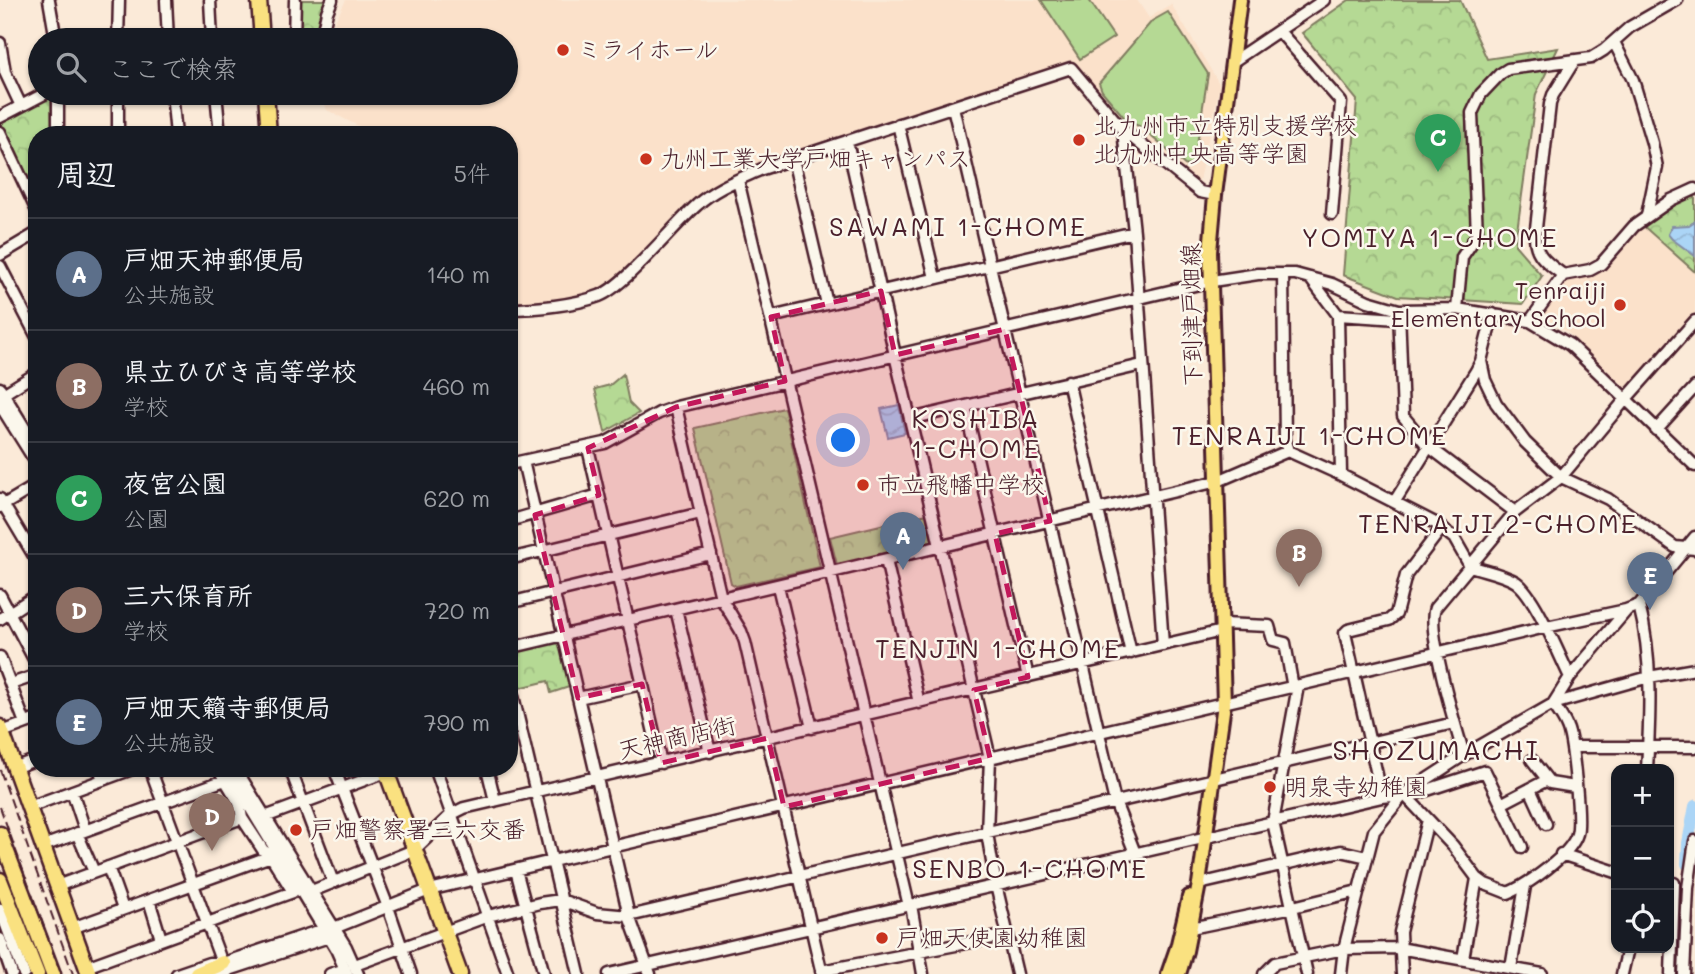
<!DOCTYPE html>
<html lang="ja">
<meta charset="utf-8">
<style>
:root{--surface:#171b24;--page:#20242c;--text:#f1f3f6;--muted:#9ea1a6;--line:#363941;--accent:#0f766e}
body{margin:0;font-family:Mali,"Klee One",sans-serif;background:var(--page);color:var(--text)}
.controls{position:absolute;right:21px;bottom:21px;display:grid;overflow:hidden;border-radius:14px;box-shadow:0 2px 5px #0004}
.controls button{width:63px;height:63px;display:grid;place-items:center;padding:0;border:0;border-bottom:2px solid var(--line);background:var(--surface);color:var(--text);font:35px sans-serif}
.you{position:absolute;left:844px;top:441px;width:24px;height:24px;margin:-18px;border:5px solid #fff;border-radius:50%;background:#1a73e8;box-shadow:0 0 0 10px #1a73e833}
.badge{display:grid;place-items:center;width:46px;height:46px;border-radius:50%;background:var(--accent);color:#fff;font-size:23px;font-weight:700}
.pin{position:absolute;translate:-50% -58px;filter:drop-shadow(0 2px 4px #0008)}
.pin::after{content:'';position:absolute;top:37px;width:24px;height:21px;background:inherit;clip-path:polygon(0 0,100% 0,50% 100%)}
.list{margin:0;padding:0;list-style:none}
h2{display:flex;justify-content:space-between;align-items:center;height:91px;margin:0;padding:0 28px;font-size:30px}
h2 small{font-size:23px;font-weight:400;color:var(--muted)}
.list li{display:grid;grid-template-columns:46px 1fr auto;gap:21px;align-items:center;box-sizing:border-box;height:112px;padding:0 28px;border-top:2px solid var(--line)}
.list b{display:block;font-size:26px;white-space:nowrap}
.list p{margin:0;font-size:23px;white-space:nowrap;color:var(--muted)}
.list em{font-size:23px;font-style:normal;color:var(--muted)}
.icon{flex:none;width:38px;height:38px;fill:none;stroke:currentColor;stroke-width:2;stroke-linecap:round;stroke-linejoin:round}
.map{position:relative;flex:none;width:1695px;height:974px;overflow:hidden}
.search{position:absolute;background:var(--surface);box-shadow:0 2px 5px #0004;left:28px;top:28px;width:490px;height:77px;display:flex;align-items:center;gap:18px;box-sizing:border-box;padding:0 24px;border-radius:38px;color:var(--muted);font-size:26px}
.panel{position:absolute;background:var(--surface);box-shadow:0 2px 5px #0004;left:28px;top:126px;width:490px;height:651px;border-radius:28px}
.map>svg:first-child{display:block}
</style>
<div class="map">
<svg width="1695" height="974" viewBox="0 0 1695 974">
<defs>
<pattern id="park-crowns" width="20" height="18" patternUnits="userSpaceOnUse" patternTransform="scale(1.75)"><rect width="20" height="18" fill="#b5d994"/><path d="M2 6a3 3 0 1 1 6 0M12 15a3 3 0 1 1 6 0" fill="none" stroke="#9dba80"/></pattern>
<pattern id="water-waves" width="16" height="10" patternUnits="userSpaceOnUse" patternTransform="scale(1.75)"><rect width="16" height="10" fill="#abd5f6"/><path d="M0 5q4-4 8 0t8 0" fill="none" stroke="#95b6d3"/></pattern>
</defs>
<rect width="100%" height="100%" fill="#fbead8"/>
<filter id="ink" filterUnits="userSpaceOnUse"><feTurbulence type="fractalNoise" baseFrequency=".0143" numOctaves="2"/><feDisplacementMap in="SourceGraphic" scale="14" xChannelSelector="R" yChannelSelector="G"/><feConvolveMatrix kernelMatrix="1 2 1 2 8 2 1 2 1" color-interpolation-filters="sRGB"/></filter>
<g filter="url(#ink)">
<path fill="#fbe1ca" d="M346,0H1137L1149,18L1171,4L1220,85L1198,185L1124,124L1077,67L1065,66L814,149L703,197L626,271L597,294L539,304L509,305V135H362L360,127L327,110L319,94L506,93V40H328L330,31Z
M1641,224L1695,272V316L1692,314L1681,327L1684,330L1626,388L1566,331L1540,314L1563,281L1590,273Z"/>
<path fill="#b5d994" stroke="#807c60" stroke-width="2" d="M1041,0H1089L1114,37L1080,59Z
M1168,12L1208,74L1194,163L1186,166L1139,126L1128,122L1102,91L1099,83L1152,21Z"/>
<path fill="url(#park-crowns)" stroke="#807c60" stroke-width="2" d="M295,0H332L321,39L294,40Z
M1349,0H1460L1487,59L1558,48L1536,94L1515,245L1542,276L1523,304L1398,296L1343,275L1357,100L1302,33Z
M51,96L52,135H37V204L0,130V123Z
M1695,191V272L1641,224Z
M623,374L629,403L639,413L605,432L595,389L610,385Z
M784,408L820,567L736,586L731,583L695,428Z
M927,514L934,542L837,565L830,537Z
M561,641L572,686L551,693L548,681L515,689L509,654Z"/>
<path fill="url(#water-waves)" stroke="#848ca5" stroke-width="2" d="M1695,221V256L1672,239L1668,234L1672,226L1689,225Z
M899,405L905,433L888,437L881,409Z
M1695,800V829L1685,902L1682,974H1676L1679,910Z"/>
<g fill="none" stroke-linecap="round" stroke-linejoin="round">
<path stroke="#abd5f6" stroke-width="12" d="M1687,864L1688,843L1695,806"/>
<defs>
<path id="minor" d="M49,0L56,40
M166,0L168,40
M210,0L212,40
M1279,31L1341,102L1332,214
M118,40L119,0
M294,40L321,39L327,12L332,0
M294,40L295,0
M1614,42L1633,80L1652,143L1657,167L1647,215
M0,43L5,72L21,106
M1232,62L1324,0
M58,93V135
M118,93V135
M172,93L176,135
M216,93L220,135
M953,107L1115,802L1135,853
M0,117L46,93
M898,124L935,278
M1123,130L1134,232L1163,645
M0,132L37,211
M847,141L895,355L990,758L987,833L996,885L1017,974
M793,159L827,304
M738,180L909,906
M0,255L37,233
M0,266L37,337
M1283,274L1285,441L1288,451
M1563,275C1549,264 1535,256 1535,237L1550,104L1553,95L1574,61
M1310,278L1338,315L1341,475
M509,309C535,309 575,305 599,296C625,286 673,226 697,205C715,188 740,179 762,169L1071,68L1123,130L1200,192L1215,195
M1457,309L1462,257L1477,235L1472,113L1481,94L1500,74L1508,69L1591,58L1604,50L1630,27L1677,0
M1399,310L1403,416L1428,446L1515,512
M1338,315L1398,319
M771,317L1134,232
M1530,321L1563,275L1590,270L1601,264L1634,226L1671,200L1695,189
M1481,361L1485,380L1496,403L1525,442L1561,477L1608,499L1675,547L1695,549
M1068,381L1131,653
M0,388L37,448
M0,396L37,373
M0,405L37,464
M965,406L1028,677
M676,407L721,598L741,631L745,642L822,974
M910,419L1142,365
M1656,430L1695,387
M588,448L661,763
M523,461L629,916L650,974
M509,464L605,443L659,413L676,407L1212,281L1258,274H1295L1332,284L1368,301L1399,310L1457,309L1530,321L1570,345L1695,466
M0,499L37,561
M1395,501L1476,371L1481,361L1493,314
M0,507L37,485
M509,521L599,495
M509,559L701,513
M886,560L919,703
M778,586L812,728
M0,595L37,665
M509,603L711,554
M1639,605C1653,658 1650,715 1647,769
M676,609L710,752
M0,619L37,595
M1222,624L1269,626L1273,640L1285,643L1293,688
M509,648L1218,481L1288,451L1341,475L1435,523L1454,538L1470,566C1485,571 1503,574 1516,582C1535,595 1559,655 1570,677
M0,657L25,723
M509,679L579,974
M11,684L37,675
M1298,686L1273,822L1307,974
M578,698L642,684
M1553,704L1570,677L1626,611
M2,732L37,719
M1572,747H1695
M1464,755C1456,728 1426,630 1435,608L1515,512L1561,477L1625,400L1695,321
M1532,760L1550,783L1575,787
M14,768L37,759
M99,768L103,780
M150,768L226,974
M218,768L239,803L242,818L263,850L271,856L292,890
M226,768L336,949L347,974
M235,768L346,947L358,974
M290,768L333,882
M334,768L388,907L411,974
M435,768L508,974
M487,768L495,801
M1530,789L1546,824
M72,791L85,830
M1404,794L1453,846L1477,878L1485,884L1508,893C1527,885 1571,855 1577,834C1581,821 1573,740 1567,727C1564,719 1558,711 1553,704
M1382,797L1345,633L1348,630L1389,620L1396,614L1406,575L1441,529
M1501,804L1547,780
M29,807L135,768
M265,817L386,772
M77,833L94,872
M43,846L225,780
M1561,854L1616,872
M108,867L123,909
M516,870L544,974
M1199,884L1341,851L1367,857
M57,886L242,818
M312,891L414,850L452,814L464,808L1222,631
M149,900L161,939
M911,905L923,974
M0,909L24,974
M72,928L271,856
M1191,928L1293,907L1358,891
M0,939L12,974
M1463,959L1477,878
M355,965L488,916L540,903L561,900L597,913L629,916L1454,723
M86,967L293,892
M1511,968L1525,886
M821,971L1008,935
M177,974L209,963H223L324,929L334,928L429,890L1546,627L1626,610L1639,605L1695,537
M217,974L329,937L330,935
M330,974L345,969
M609,974L1382,797L1415,794L1485,771L1522,847
M1264,974L1275,963L1344,949L1399,948L1542,974
M1341,974L1344,949L1374,831L1404,794L1464,755L1553,704L1649,677L1695,669
M1402,974L1400,932L1428,820
M1622,974L1628,948
M1671,974L1674,883
M1684,974L1688,888L1695,841"/>
<path id="major" d="M1168,974L1177,948L1189,897
M1179,974L1186,951L1199,884L1224,704L1210,252L1215,195L1240,0"/>
<path id="highway" d="M259,0L262,40
M266,93L269,135
M0,727L89,974
M385,768L460,974
M0,834L53,974
M0,880L37,974
M197,974L223,963"/>
</defs>
<use href="#minor" stroke="#4a1f2b" stroke-width="15"/>
<use href="#major" stroke="#4a1f2b" stroke-width="18"/>
<use href="#highway" stroke="#4a1f2b" stroke-width="19"/>
<use href="#minor" stroke="#fbf7ec" stroke-width="10"/>
<use href="#major" stroke="#fae180" stroke-width="12"/>
<use href="#highway" stroke="#fae180" stroke-width="14"/>
<path stroke="#4a1f2b" stroke-width="2" stroke-dasharray="10 5" stroke-linecap="butt" d="M0,770L73,974
M0,807L61,974"/>
</g>
</g>
<path fill="#c2185b" fill-opacity="0.2" stroke="#c2185b" stroke-width="5" stroke-dasharray="14 9" stroke-linejoin="round" d="M881,291L895,355L1005,329L1050,521L995,534L1028,677L974,690L990,758L784,807L768,738L661,763L642,684L578,698L535,515L599,495L588,448L676,407L785,381L771,317Z"/>
<g fill="#c8321e" stroke="#fbf7ec" stroke-width="2.5">
<circle cx="563" cy="50" r="7"/>
<circle cx="1079" cy="140" r="7"/>
<circle cx="646" cy="159" r="7"/>
<circle cx="1620" cy="305" r="7"/>
<circle cx="863" cy="485" r="7"/>
<circle cx="1270" cy="787" r="7"/>
<circle cx="296" cy="830" r="7"/>
<circle cx="882" cy="938" r="7"/>
</g>
<g text-anchor="middle" stroke-width="5" stroke-linejoin="round" paint-order="stroke">
<g font-size="24" fill="#4a1f2b" stroke="#fbf7ec" text-anchor="start">
<text x="577" y="58">ミライホール</text>
<text x="1093" y="134">北九州市立特別支援学校<tspan x="1093" dy="28">北九州中央高等学園</tspan></text>
<text x="660" y="167">九州工業大学戸畑キャンパス</text>
<text x="1606" y="299" text-anchor="end">Tenraiji<tspan x="1606" dy="28">Elementary School</tspan></text>
<text x="877" y="493">市立飛幡中学校</text>
<text x="1284" y="795">明泉寺幼稚園</text>
<text x="310" y="838">戸畑警察署三六交番</text>
<text x="896" y="946">戸畑天使園幼稚園</text>
</g>
<g font-size="24" fill="#4a1f2b" stroke="#fbf7ec">
<text transform="translate(1192 315) rotate(-91)" y="8">下到津戸畑線</text>
<text transform="translate(677 738) rotate(-13)" y="8">天神商店街</text>
</g>
<g font-size="26" letter-spacing="2" fill="#4a1f2b" stroke="#fbf7ec">
<text x="958" y="236">SAWAMI 1-CHOME</text>
<text x="1430" y="247">YOMIYA 1-CHOME</text>
<text x="976" y="428">KOSHIBA<tspan x="976" dy="30">1-CHOME</tspan></text>
<text x="1310" y="445">TENRAIJI 1-CHOME</text>
<text x="1498" y="533">TENRAIJI 2-CHOME</text>
<text x="998" y="658">TENJIN 1-CHOME</text>
<text x="1030" y="878">SENBO 1-CHOME</text>
</g>
<g font-size="28" letter-spacing="2" fill="#4a1f2b" stroke="#fbf7ec">
<text x="1436" y="760">SHOZUMACHI</text>
</g>
</g>
</svg>
<div class="controls">
<button>+</button>
<button>−</button>
<button><svg class="icon" aria-label="locate" viewBox="0 0 24 24"><circle cx="12" cy="12" r="6"/><path d="M12 2v4M12 18v4M2 12h4M18 12h4"/></svg></button>
</div>
<div class="you"></div>
<div class="pin badge" style="left:903px;top:570px;background:#5c6f8a">A</div>
<div class="pin badge" style="left:1299px;top:587px;background:#8d6e63">B</div>
<div class="pin badge" style="left:1438px;top:172px;background:#2e9e5b">C</div>
<div class="pin badge" style="left:212px;top:851px;background:#8d6e63">D</div>
<div class="pin badge" style="left:1650px;top:610px;background:#5c6f8a">E</div>
<div class="search"><svg class="icon" aria-label="search" viewBox="0 0 24 24"><circle cx="10" cy="10" r="6"/><path d="M15 15l6 6"/></svg>ここで検索</div>
<section class="panel">
<h2>周辺<small>5件</small></h2>
<ul class="list">
<li><span class="badge" style="background:#5c6f8a">A</span><div><b>戸畑天神郵便局</b><p>公共施設</p></div><em>140 m</em></li>
<li><span class="badge" style="background:#8d6e63">B</span><div><b>県立ひびき高等学校</b><p>学校</p></div><em>460 m</em></li>
<li><span class="badge" style="background:#2e9e5b">C</span><div><b>夜宮公園</b><p>公園</p></div><em>620 m</em></li>
<li><span class="badge" style="background:#8d6e63">D</span><div><b>三六保育所</b><p>学校</p></div><em>720 m</em></li>
<li><span class="badge" style="background:#5c6f8a">E</span><div><b>戸畑天籟寺郵便局</b><p>公共施設</p></div><em>790 m</em></li>
</ul>
</section>
</div>
